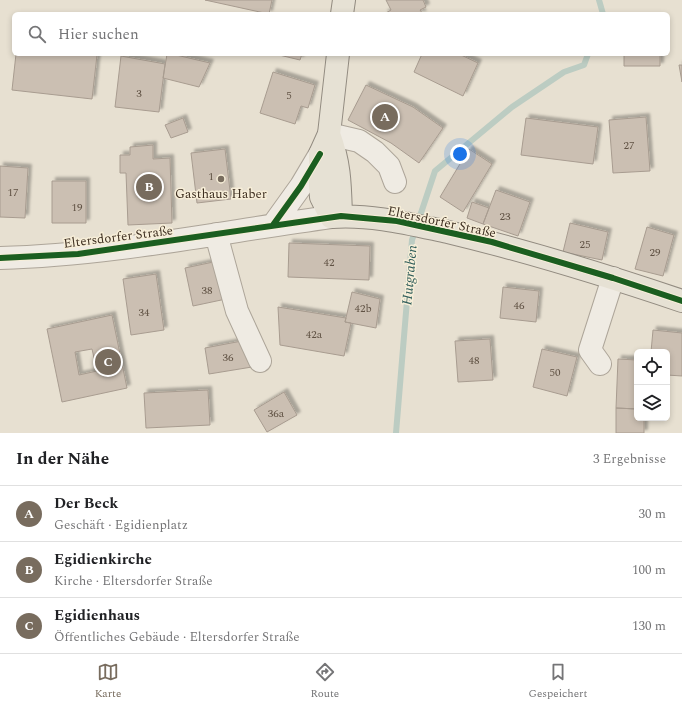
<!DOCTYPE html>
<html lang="de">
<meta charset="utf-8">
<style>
:root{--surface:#fff;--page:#f6f6f6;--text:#202124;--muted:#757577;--line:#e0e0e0;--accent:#786c5e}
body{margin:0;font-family:Spectral,serif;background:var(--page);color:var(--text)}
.controls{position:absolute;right:12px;bottom:12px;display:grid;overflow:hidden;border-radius:6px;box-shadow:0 2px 6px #0003}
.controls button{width:36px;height:36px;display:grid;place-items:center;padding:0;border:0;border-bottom:1px solid var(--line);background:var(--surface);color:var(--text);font:20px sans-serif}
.you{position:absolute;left:460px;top:154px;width:14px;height:14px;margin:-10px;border:3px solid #fff;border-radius:50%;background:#1a73e8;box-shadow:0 0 0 6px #1a73e833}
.badge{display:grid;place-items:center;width:26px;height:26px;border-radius:50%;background:var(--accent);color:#fff;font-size:13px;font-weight:700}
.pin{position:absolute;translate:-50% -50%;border:2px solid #fff;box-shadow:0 1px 4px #0006}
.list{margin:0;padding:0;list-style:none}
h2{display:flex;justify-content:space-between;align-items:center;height:52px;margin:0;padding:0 16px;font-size:17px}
h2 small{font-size:13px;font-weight:400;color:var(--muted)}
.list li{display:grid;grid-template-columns:26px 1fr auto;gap:12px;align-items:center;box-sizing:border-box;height:56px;padding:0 16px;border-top:1px solid var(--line)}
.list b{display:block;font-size:15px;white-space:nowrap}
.list p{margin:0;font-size:13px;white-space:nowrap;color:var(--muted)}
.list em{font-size:13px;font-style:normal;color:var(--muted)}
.icon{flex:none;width:22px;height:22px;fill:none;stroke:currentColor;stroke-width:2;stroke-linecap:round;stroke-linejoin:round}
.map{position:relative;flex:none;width:682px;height:433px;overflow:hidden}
.search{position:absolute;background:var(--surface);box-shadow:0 2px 6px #0003;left:12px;right:12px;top:12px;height:44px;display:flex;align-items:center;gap:10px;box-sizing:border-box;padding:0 14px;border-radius:6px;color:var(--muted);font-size:15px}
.sheet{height:220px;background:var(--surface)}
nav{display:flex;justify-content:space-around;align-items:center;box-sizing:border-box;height:56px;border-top:1px solid var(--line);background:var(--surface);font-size:11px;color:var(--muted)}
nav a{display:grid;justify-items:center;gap:2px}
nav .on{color:var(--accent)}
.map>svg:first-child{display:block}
</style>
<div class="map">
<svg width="682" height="433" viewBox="0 0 682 433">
<defs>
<filter id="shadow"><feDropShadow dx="3.5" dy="-3.5" stdDeviation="1" flood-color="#0004"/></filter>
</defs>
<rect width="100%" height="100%" fill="#e7e0d1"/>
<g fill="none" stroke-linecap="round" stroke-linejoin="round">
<path stroke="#bcccc2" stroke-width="6" d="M599,0L603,14
M396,433L412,240L435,171L512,107L564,72L584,65L588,54"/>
</g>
<path fill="#cbbfb2" stroke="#a89c90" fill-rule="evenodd" filter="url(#shadow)" d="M205,0H272L269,14Z
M386,0H423L426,7L420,10L423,14H384L391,10Z
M16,54H86L97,55L92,99L12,90Z
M167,54H172L210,63L199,87L163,78Z
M275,54H302L300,60Z
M422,54H459L478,63L463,96L414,72Z
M624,54H660V66H624Z
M121,56L165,64L159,112L115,107Z
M679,65H682V82Z
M273,72L315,85L308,108L301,106L295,124L260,113Z
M366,85L413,107L443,128L419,163L391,143L348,120Z
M646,117L650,171L613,173L609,120Z
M183,118L188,132L171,138L165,125Z
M526,118L598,127L593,164L521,155Z
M153,145V159L170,158L172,223L128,225L126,173H120V155H130V147Z
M225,149L231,199L197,203L191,153Z
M469,149L492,164L463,212L440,197Z
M0,166L28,168L25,218L0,217Z
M52,181H86V223H52Z
M496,190L530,202L518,236L483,224Z
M472,202L489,208L483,224L467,218Z
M570,223L608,232L602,260L563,252Z
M647,227L674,235L663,276L635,269Z
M289,243L370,246L369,280L288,277Z
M218,261L226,299L193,306L185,268Z
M156,274L164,330L131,335L123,279Z
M503,287L539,291L536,322L500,318Z
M352,292L380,299L376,328L345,322Z
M278,307L346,318L345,322L351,323L344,356L280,345Z
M112,315L127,388L62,402L47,329ZM92,349L97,371L79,375L75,352Z
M653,330L682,333V376L667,375V352H651Z
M490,339L493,380L458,382L455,341Z
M247,340L252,367L209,374L205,348Z
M542,349L577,357L567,396L533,387Z
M618,359L637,360V409L616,408Z
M208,390L210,425L146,428L144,393Z
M284,392L297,415L267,432L254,410Z
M616,408L637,409V418H644V433H616Z"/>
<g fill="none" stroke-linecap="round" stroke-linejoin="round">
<defs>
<path id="minor" d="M329,134L359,141L375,152L389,166L395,182
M273,225L301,186L320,154
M216,234L237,311L260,361
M0,258C111,255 221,232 331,217
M600,364L590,350L613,278"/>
<path id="major" d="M342,14L344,0
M338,54L329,134L320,154V186L321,197L331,217C371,214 410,224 448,232C527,251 605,275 682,301
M329,134C340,164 340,184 341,216"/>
</defs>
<use href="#minor" stroke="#ada599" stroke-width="24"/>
<use href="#major" stroke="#928b80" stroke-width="24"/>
<use href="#minor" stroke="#efebe3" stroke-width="22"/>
<use href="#major" stroke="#e6e1d4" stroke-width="22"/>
<defs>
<path id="cycleway" d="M273,225L301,186L320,154
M0,258L78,254L341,216L397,221L492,242L613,278L682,301"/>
</defs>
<use href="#cycleway" stroke="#f7eed8" stroke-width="8"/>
<use href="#cycleway" stroke="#1b5e20" stroke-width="6"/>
</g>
<circle fill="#786c5e" stroke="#f7eed8" stroke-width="1.5" cx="221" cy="179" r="4"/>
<g text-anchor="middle" stroke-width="3" stroke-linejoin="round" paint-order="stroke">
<g font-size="11" fill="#605244">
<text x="139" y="97">3</text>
<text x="289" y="99">5</text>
<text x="629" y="149">27</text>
<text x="211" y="180">1</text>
<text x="13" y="196">17</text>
<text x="77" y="211">19</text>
<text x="505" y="220">23</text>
<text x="585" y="248">25</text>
<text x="655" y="256">29</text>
<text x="329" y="266">42</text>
<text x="207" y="294">38</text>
<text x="519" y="309">46</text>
<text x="363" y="312">42b</text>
<text x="144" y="316">34</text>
<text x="314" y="338">42a</text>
<text x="228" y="361">36</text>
<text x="474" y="364">48</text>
<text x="555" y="376">50</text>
<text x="276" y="417">36a</text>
</g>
<g font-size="13" fill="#3d2e20" stroke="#f7eed8">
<text x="221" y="198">Gasthaus Haber</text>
</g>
<g font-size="13" fill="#3d2e20" stroke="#f7eed8">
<text transform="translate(442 221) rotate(12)" y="5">Eltersdorfer Straße</text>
<text transform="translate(118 236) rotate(-7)" y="5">Eltersdorfer Straße</text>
</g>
<g font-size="14" font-style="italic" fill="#2f5d5a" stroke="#f7eed8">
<text transform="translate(409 275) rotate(-85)" y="5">Hutgraben</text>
</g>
</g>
</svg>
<div class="controls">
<button><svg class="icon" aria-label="locate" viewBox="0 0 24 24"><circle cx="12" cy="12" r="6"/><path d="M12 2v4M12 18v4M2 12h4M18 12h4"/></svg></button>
<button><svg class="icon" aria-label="layers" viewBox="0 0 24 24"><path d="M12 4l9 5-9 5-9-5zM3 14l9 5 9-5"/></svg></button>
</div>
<div class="you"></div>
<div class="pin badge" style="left:385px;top:117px">A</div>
<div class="pin badge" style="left:149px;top:187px">B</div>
<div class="pin badge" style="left:108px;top:362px">C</div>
<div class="search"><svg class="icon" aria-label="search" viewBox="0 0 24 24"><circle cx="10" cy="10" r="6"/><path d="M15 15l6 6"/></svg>Hier suchen</div>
</div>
<section class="sheet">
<h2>In der Nähe<small>3 Ergebnisse</small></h2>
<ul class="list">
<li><span class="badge">A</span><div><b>Der Beck</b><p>Geschäft · Egidienplatz</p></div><em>30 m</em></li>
<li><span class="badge">B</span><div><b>Egidienkirche</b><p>Kirche · Eltersdorfer Straße</p></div><em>100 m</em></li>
<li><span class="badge">C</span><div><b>Egidienhaus</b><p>Öffentliches Gebäude · Eltersdorfer Straße</p></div><em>130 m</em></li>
</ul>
</section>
<nav>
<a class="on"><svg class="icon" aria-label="map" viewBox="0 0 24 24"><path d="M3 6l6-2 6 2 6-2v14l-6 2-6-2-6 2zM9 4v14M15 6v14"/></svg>Karte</a>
<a><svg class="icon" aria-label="directions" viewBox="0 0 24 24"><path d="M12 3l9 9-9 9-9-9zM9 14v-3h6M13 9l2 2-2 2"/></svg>Route</a>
<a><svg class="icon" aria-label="saved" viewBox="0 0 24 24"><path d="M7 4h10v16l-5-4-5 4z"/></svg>Gespeichert</a>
</nav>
